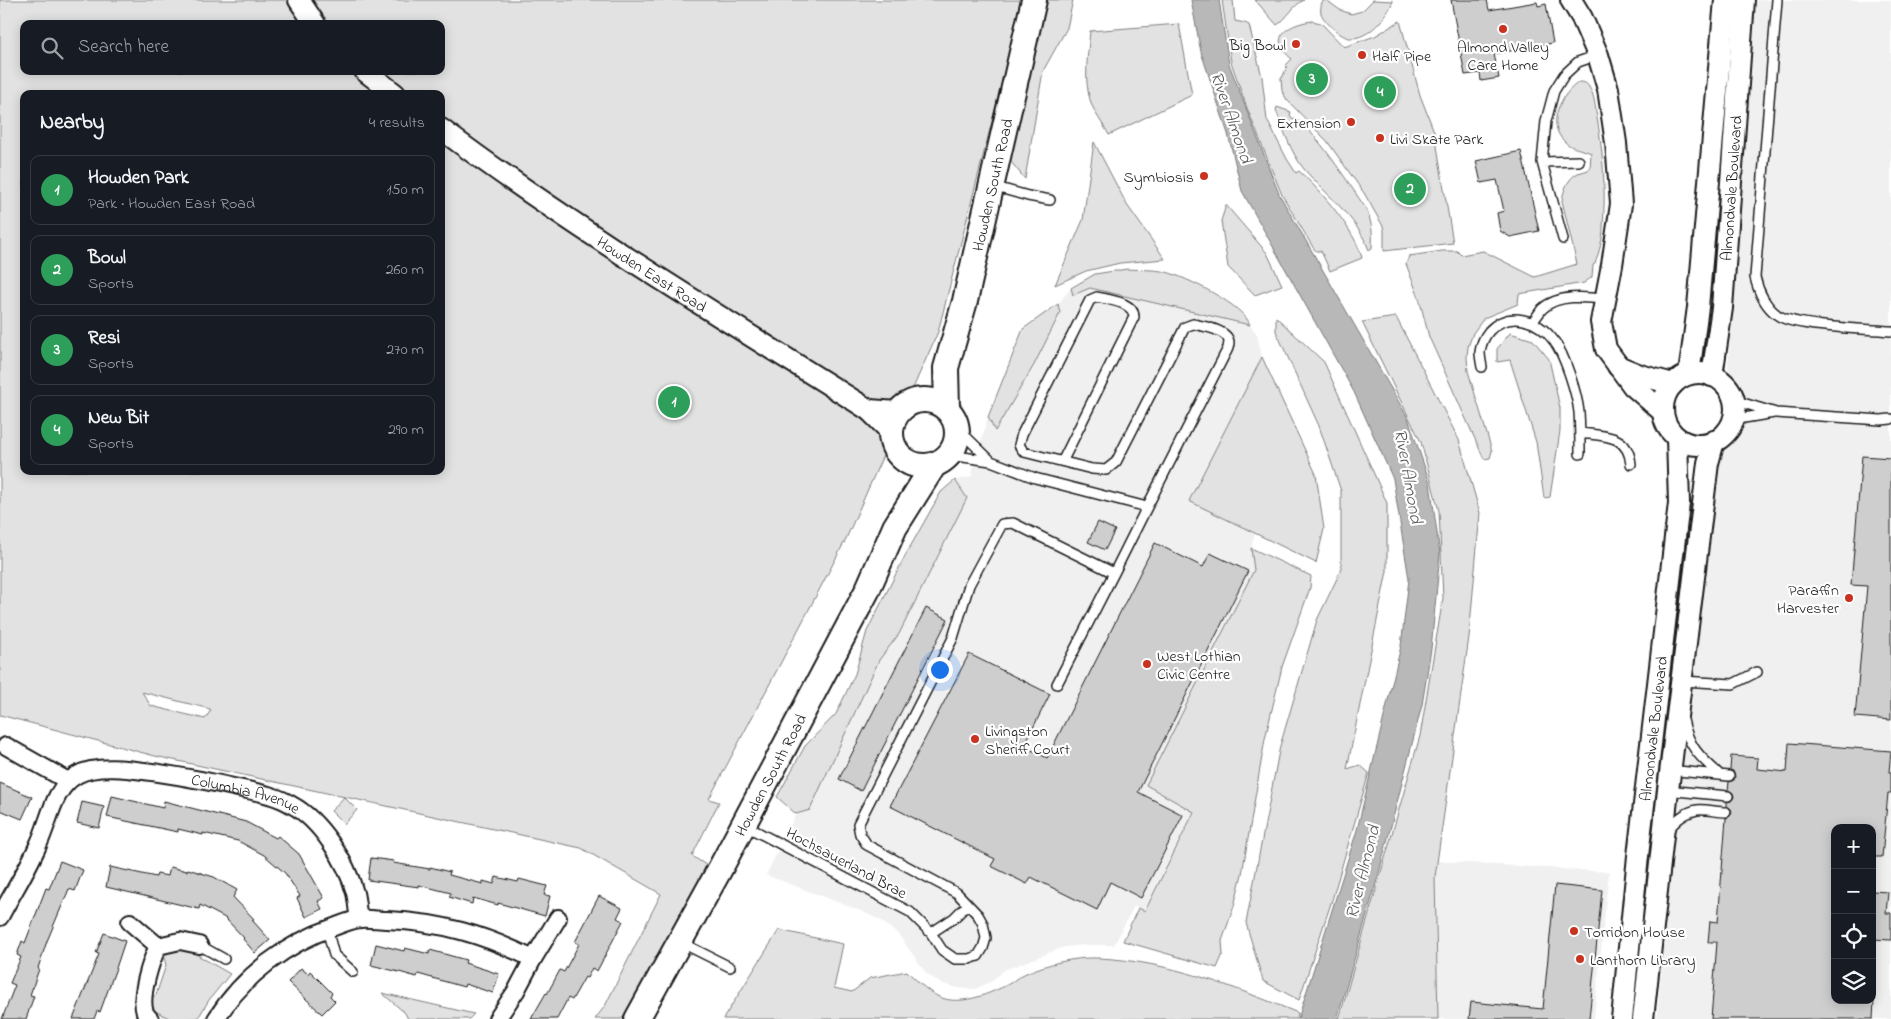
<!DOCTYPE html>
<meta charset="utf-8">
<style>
:root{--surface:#171b24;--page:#242831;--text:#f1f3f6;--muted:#9ea1a6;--line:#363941;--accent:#b45309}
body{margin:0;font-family:"Indie Flower",sans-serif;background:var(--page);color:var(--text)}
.controls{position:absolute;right:15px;bottom:15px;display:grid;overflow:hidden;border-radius:10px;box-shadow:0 2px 12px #0003}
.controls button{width:45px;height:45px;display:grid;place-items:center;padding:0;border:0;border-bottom:1px solid var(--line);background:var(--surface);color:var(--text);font:25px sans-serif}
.you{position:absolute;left:939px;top:669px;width:18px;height:18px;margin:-12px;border:4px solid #fff;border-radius:50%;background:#1a73e8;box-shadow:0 0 0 8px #1a73e833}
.badge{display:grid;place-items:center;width:32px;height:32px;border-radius:50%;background:var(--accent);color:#fff;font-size:16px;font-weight:700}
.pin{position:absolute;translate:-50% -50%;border:2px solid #fff;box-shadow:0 1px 5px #0006}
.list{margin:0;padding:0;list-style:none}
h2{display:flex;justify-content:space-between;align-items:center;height:65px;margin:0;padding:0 20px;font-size:21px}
h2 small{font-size:16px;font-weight:400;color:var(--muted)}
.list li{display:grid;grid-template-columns:32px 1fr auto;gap:15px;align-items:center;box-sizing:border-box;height:70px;margin:0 10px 10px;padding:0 10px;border:1px solid var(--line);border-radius:10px}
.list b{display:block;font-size:19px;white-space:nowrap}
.list p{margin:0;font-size:16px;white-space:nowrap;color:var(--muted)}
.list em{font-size:16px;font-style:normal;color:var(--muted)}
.icon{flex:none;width:28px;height:28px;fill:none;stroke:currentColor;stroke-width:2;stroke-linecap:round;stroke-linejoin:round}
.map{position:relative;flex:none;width:1891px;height:1019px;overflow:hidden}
.search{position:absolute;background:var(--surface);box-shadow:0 2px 12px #0003;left:20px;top:20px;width:425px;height:55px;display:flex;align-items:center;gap:12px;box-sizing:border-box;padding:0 18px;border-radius:10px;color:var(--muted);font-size:19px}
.panel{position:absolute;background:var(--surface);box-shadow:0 2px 12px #0003;left:20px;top:90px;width:425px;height:385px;border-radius:10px}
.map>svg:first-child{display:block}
</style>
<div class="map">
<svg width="1891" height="1019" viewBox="0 0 1891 1019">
<rect width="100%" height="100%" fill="#fff"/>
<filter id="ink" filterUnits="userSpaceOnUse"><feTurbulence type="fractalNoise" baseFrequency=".02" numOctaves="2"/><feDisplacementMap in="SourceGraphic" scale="10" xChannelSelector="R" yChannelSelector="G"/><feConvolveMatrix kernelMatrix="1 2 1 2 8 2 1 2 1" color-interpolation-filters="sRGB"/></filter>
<g filter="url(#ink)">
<path fill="#f0f0f0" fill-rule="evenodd" d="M1755,0H1891V1019H1657L1667,908L1728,367ZM1835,828H1872V1000H1835Z
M1071,288L1073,294L1090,288L1250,325L1257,334L1262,357L1189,501L1255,533L1251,548L1254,570L1146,785L1194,811L1145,911L1134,906L1114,945H1085L1064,947L1004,970L992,981L975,989L957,988L940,983L926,973L899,935L880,920L861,911L766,875L796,814L810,810L879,660L899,634L967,498L955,480L971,477L988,417L995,430L1060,313L1058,304Z
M1437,861L1609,872L1594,1019H1438L1435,877Z"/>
<path fill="#e2e2e2" stroke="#7f7f7f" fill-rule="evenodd" d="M0,0H1023L938,332L845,541L709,799L719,802L692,856L706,865L690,903L622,1019H595L605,1006L661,894L581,848L155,756L0,715ZM24,24H441V71H24ZM24,94H441V471H24ZM142,692L210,709L211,710L205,719L151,706Z
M1044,0H1073L1067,28L1043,71L1025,179L1007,157Z
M1222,0H1233L1235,21L1245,23L1249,25L1262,77L1267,120L1287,159L1296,173L1299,171C1321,191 1355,230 1362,258L1330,271L1321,251H1316L1314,249L1282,195L1247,108L1231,62Z
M1255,0H1304C1292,6 1288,18 1277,25Z
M1326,0L1340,10L1351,14L1362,11L1373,0L1393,1C1387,17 1369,39 1350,38C1342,38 1323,21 1321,13C1320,9 1321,6 1322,2Z
M1312,21L1321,23L1344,47L1375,36L1400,21L1420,95L1435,134L1453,243L1384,251V228L1364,193L1327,141L1287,100L1282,91L1281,78H1282L1287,67L1285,66L1292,59C1266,38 1288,24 1312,21Z
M1179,24L1192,95L1109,135C1103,124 1095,114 1091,103C1083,80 1088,54 1090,31Z
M1579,82C1584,82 1587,83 1589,87C1594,94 1595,104 1596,112C1603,150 1606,189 1603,227C1603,239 1599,252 1595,264L1593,265L1592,277L1584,283L1519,294L1518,304L1484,318L1473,333L1468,347L1467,357L1468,371L1492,451L1490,458L1484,459L1429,337L1419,298L1406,264L1409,256L1442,251H1457L1461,255L1483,251L1535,277L1577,264L1562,201C1563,191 1568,178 1578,173C1582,172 1586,171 1590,169L1591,153C1583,149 1572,149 1565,142C1545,124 1561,94 1579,82Z
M1277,107L1291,112L1290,115L1292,118C1311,122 1352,189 1365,207C1372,221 1373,232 1372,248L1369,250C1356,216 1327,196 1304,169C1291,153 1283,129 1276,110Z
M1094,142L1127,205L1165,259L1120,263L1086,271L1055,285L1083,220Z
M1226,205L1267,253L1282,285L1255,295L1228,267L1221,221Z
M1127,269C1140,270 1154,269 1166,272C1186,277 1245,306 1250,325L1090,288L1073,295L1071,288L1095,274Z
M1058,304L1060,313L1034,365L995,431L988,417L1023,329Z
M1276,317L1324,362L1387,503V571L1347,769L1360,765L1369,773L1332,900L1299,1000L1263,981L1246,923L1280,746L1317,620L1341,570V491L1319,426L1276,331Z
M1396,317L1459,440L1480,513L1469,637L1435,877L1438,1019H1339L1420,736L1443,598L1439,511L1421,442L1362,322Z
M1510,333L1533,340L1549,359L1560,408V431L1550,497L1544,498L1536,442L1510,360L1497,362V349Z
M1262,357L1316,474L1324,529L1316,563L1189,501Z
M955,480L967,498L899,634L879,660L810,810L796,814L777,797L805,746L836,714L855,674L867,631L905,556L941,492Z
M1251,548L1311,576L1310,588L1282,667L1265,739L1242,874L1234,906L1222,941L1223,954L1217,968L1123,941L1138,908L1145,911L1194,812L1146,785L1254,570Z
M344,797L357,810L344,824L331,811Z
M779,930L843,944L834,988L852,992L870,978L907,971C916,980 927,991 939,997C960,1006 986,995 1005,986C1012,983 1017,977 1024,974C1046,964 1074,957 1098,958C1169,961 1234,987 1298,1013L1297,1019H723Z
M187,949L230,974L209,1000L198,1018L171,1019L151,1009V998L156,995L166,965L164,958L167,952Z
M382,993L474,1014L469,1019H408L405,1013Z"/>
<path fill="#b8b8b8" stroke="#7a7a7a" d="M1191,0H1219L1229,64L1279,194L1408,418L1430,483L1440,554L1431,649L1422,705L1379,873L1337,1019H1298L1357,830L1401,646L1409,579L1393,479L1354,392L1242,191L1228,134L1201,52Z"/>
<path fill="#cecece" stroke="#1c1c1c" d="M1451,0H1487L1489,10L1537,2L1538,6L1546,4L1553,43L1494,54L1499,78L1481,81L1480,73L1465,75Z
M1521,151L1539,231L1510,237L1500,231L1497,213L1504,211L1497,180L1481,183L1476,161Z
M1862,456L1891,458V720L1855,717L1867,586L1851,585Z
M1098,522L1115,530L1105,550L1088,542Z
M1155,543L1203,567L1210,553L1248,571L1138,792L1183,815L1141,898L1110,882L1097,910L1031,877L1027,884L991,866L995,859L890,806L969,654L1050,694L1024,746L1047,758Z
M926,608L948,619L861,791L839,779Z
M1789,743L1891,751L1889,772H1891V793H1888L1882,857H1872V828H1835V1000H1874L1873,1019H1711L1717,942H1708L1710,921L1718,922L1726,818L1729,817L1732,813L1731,809L1727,806V802L1731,801L1734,797L1733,793L1728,790L1729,782L1734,780L1735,776L1733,771L1730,770L1731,756L1758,758L1757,769L1787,772Z
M0,783L32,797L22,819L0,810Z
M112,796L163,808L164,801L199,810L246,822L276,838L278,836L299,854L324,898L318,901L322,909L306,917L297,898L300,896L285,873L264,855L238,841L203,833V835L178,829V832L107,817Z
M82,802L104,807L99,828L77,823Z
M371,858L394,861L393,863L430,869V867L450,872L449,875L483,884V881L494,884L496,877L518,882L519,879L547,886L544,895L550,896L545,916L498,903V905L473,898L472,904L449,897L451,893L419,885V887L368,880Z
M60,861L83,870L75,891L69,889L47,941L38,968L39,969L30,995L34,996L26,1019H2L15,985L10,983L21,957L17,955L22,941L25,943L46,888L49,889Z
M110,867L156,877L157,874L168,876L170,867L187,871L188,869L214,877L237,890L233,897L254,919L252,920L270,940L255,953L243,939L244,938L225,918L200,905L199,909L106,887Z
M1555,885L1602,890L1589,1019H1469L1471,1002L1543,1009Z
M1872,891L1888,892L1886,913H1891V940L1872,939Z
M599,896L622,908L617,918L623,921L597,971L592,968L587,978L585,977L572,1000L568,998L557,1019H531L546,993L547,994L560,970L564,972L579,944L575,942Z
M104,933L125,941L116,968L100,1012L97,1011L94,1019H73L99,954L96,953Z
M376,944L404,951L405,948L429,954L430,950L466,960L465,963L499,974L493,993L465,984L464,987L418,974L417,977L399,972L371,965Z
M301,968L308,974L310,971L332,993L330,996L335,1001L322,1014L288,982Z"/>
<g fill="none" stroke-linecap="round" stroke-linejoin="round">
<defs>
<path id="service" d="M1777,0L1755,277C1758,291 1766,308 1779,316C1798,327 1866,329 1891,331
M1542,162L1579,161
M992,186L1028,196L1050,200
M1563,239L1542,162L1546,121L1554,91L1564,75L1578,62L1598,55
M1532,322C1536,318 1539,313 1542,309C1557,294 1586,297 1605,299
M1482,367C1481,362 1480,356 1480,352C1481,344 1485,336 1489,331C1509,310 1538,319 1554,341C1565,355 1577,394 1579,412C1580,426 1580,440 1580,454
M1733,400L1776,413L1881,420L1891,419
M1732,420L1774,413
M957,428L991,461
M1580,433C1605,436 1628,434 1631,464
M949,455L991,461L1035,478L1147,507L1225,354C1227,351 1229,346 1229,342C1228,330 1203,326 1193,324L1185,327L1116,462L1106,470L1092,469L1024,452L1019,445L1022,434L1090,300L1097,297C1109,300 1134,302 1134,317L1063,460
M1114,573L1147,507
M1682,681L1733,684L1757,672
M1683,720C1689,748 1700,757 1720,775
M1668,770L1729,776
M1666,790L1728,796
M744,825L910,912L931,933L942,950L955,959H969L978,956L983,948L986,938L983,924L978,915L957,893L867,845L860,834L858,824L953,638L969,585L1002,524L1013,523L1114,573L1057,684
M1667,832C1673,822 1685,812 1697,810C1706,809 1717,812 1726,812
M327,929L334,955L353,972
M931,933L954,918L967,905
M680,942L730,967
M199,945L224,959"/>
<g id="minor">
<path d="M6,746L68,781"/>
<path id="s1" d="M0,917C13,892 28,869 39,843C50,820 53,788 77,775C97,763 136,770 159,773C186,777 212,782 238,788C256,792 276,795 292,805C320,820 347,862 355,893C357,901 357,910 359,919"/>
<path d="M130,922L158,946"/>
<path d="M150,1019C149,1018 145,1013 145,1013C139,996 151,961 158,946L180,941L199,945"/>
<path d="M216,1019C243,976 287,943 334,927C342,924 351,920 360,919C369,918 378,920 387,920C441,922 485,935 533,959L558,918"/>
<path d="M497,1019L516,991L533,959"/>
</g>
<g id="tertiary">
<path d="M299,0L315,24"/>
<path d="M1571,0L1582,18L1598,55L1608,89L1616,143L1621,204L1612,265L1601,322L1606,349L1633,386L1663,412"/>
<path d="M365,71L395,94"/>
<path id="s2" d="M441,129C577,231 725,319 869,410L891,432"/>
<path d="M1618,366L1640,375L1673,384"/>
<circle cx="1699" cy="409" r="36"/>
<path d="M1689,374L1698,307L1725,0"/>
<path id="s3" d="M1712,376L1722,308L1744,0"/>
<path d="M869,410L898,412"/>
<path id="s4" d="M1622,1019L1638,856L1679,503L1677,438"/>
<path d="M1643,1019L1668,790L1708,463L1714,441"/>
</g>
<g id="secondary">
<circle cx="924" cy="433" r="33"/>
<path id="s5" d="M947,408L946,368L965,301L1034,0"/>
<path id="s6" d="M637,1019L721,867L867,591L895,527L934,465"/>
</g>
</defs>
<use href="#service" stroke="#1c1c1c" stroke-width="12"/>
<use href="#minor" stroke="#1c1c1c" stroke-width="20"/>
<use href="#tertiary" stroke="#1c1c1c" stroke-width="24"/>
<use href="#secondary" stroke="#1c1c1c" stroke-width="28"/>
<use href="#service" stroke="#fff" stroke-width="9"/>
<use href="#minor" stroke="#fff" stroke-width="16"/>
<use href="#tertiary" stroke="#fff" stroke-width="20"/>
<use href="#secondary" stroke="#fff" stroke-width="24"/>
</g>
</g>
<g fill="#c8321e" stroke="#fff" stroke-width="2">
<circle cx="1503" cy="29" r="5"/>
<circle cx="1296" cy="44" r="5"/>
<circle cx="1362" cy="55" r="5"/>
<circle cx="1351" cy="122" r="5"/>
<circle cx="1380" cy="138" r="5"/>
<circle cx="1204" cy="176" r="5"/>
<circle cx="1849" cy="598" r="5"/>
<circle cx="1147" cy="664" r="5"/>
<circle cx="975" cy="739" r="5"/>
<circle cx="1574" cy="931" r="5"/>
<circle cx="1580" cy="959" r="5"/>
</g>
<g text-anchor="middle" stroke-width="4.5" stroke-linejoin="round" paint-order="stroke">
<g font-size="16" fill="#1c1c1c" stroke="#fff" text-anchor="start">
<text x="1286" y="50" text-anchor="end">Big Bowl</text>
<text x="1503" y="52" text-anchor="middle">Almond Valley<tspan x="1503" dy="18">Care Home</tspan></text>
<text x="1372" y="61">Half Pipe</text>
<text x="1341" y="128" text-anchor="end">Extension</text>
<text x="1390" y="144">Livi Skate Park</text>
<text x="1194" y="182" text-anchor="end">Symbiosis</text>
<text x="1839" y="595" text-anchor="end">Paraffin<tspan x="1839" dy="18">Harvester</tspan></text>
<text x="1157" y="661">West Lothian<tspan x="1157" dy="18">Civic Centre</tspan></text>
<text x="985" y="736">Livingston<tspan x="985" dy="18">Sheriff Court</tspan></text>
<text x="1584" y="937">Torridon House</text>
<text x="1590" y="965">Lanthorn Library</text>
</g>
<g font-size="16" fill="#1c1c1c" stroke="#fff">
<text dy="6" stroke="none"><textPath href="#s5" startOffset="229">Howden South Road</textPath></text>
<text dy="6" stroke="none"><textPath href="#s3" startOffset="189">Almondvale Boulevard</textPath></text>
<text dy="6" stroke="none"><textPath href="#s2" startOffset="256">Howden East Road</textPath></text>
<text dy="6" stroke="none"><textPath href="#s4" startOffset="292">Almondvale Boulevard</textPath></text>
<text dy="6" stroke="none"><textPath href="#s6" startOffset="278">Howden South Road</textPath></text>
<text dy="6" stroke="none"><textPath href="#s1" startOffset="336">Columbia Avenue</textPath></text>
<text transform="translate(847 862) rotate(28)" y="6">Hochsauerland Brae</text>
</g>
<g font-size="18" font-style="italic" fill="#5a5a5a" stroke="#fff">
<text transform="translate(1232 117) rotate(71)" y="6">River Almond</text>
<text transform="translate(1409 476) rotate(80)" y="6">River Almond</text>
<text transform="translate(1362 872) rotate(-76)" y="6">River Almond</text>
</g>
</g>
</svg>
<div class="controls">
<button>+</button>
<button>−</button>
<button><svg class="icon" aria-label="locate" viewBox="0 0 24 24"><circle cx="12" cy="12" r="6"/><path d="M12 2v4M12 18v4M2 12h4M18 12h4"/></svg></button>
<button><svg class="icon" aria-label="layers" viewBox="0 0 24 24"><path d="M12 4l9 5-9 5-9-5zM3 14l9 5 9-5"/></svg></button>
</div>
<div class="you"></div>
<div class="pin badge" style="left:674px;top:402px;background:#2e9e5b">1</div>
<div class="pin badge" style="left:1410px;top:189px;background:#2e9e5b">2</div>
<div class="pin badge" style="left:1312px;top:79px;background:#2e9e5b">3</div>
<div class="pin badge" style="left:1380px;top:92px;background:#2e9e5b">4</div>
<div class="search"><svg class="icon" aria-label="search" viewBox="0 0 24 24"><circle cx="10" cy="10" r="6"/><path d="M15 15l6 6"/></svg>Search here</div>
<section class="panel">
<h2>Nearby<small>4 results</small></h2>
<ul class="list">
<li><span class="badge" style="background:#2e9e5b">1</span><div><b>Howden Park</b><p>Park · Howden East Road</p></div><em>150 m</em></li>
<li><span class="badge" style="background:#2e9e5b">2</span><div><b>Bowl</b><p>Sports</p></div><em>260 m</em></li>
<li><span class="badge" style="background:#2e9e5b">3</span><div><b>Resi</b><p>Sports</p></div><em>270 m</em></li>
<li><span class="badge" style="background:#2e9e5b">4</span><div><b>New Bit</b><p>Sports</p></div><em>290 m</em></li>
</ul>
</section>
</div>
